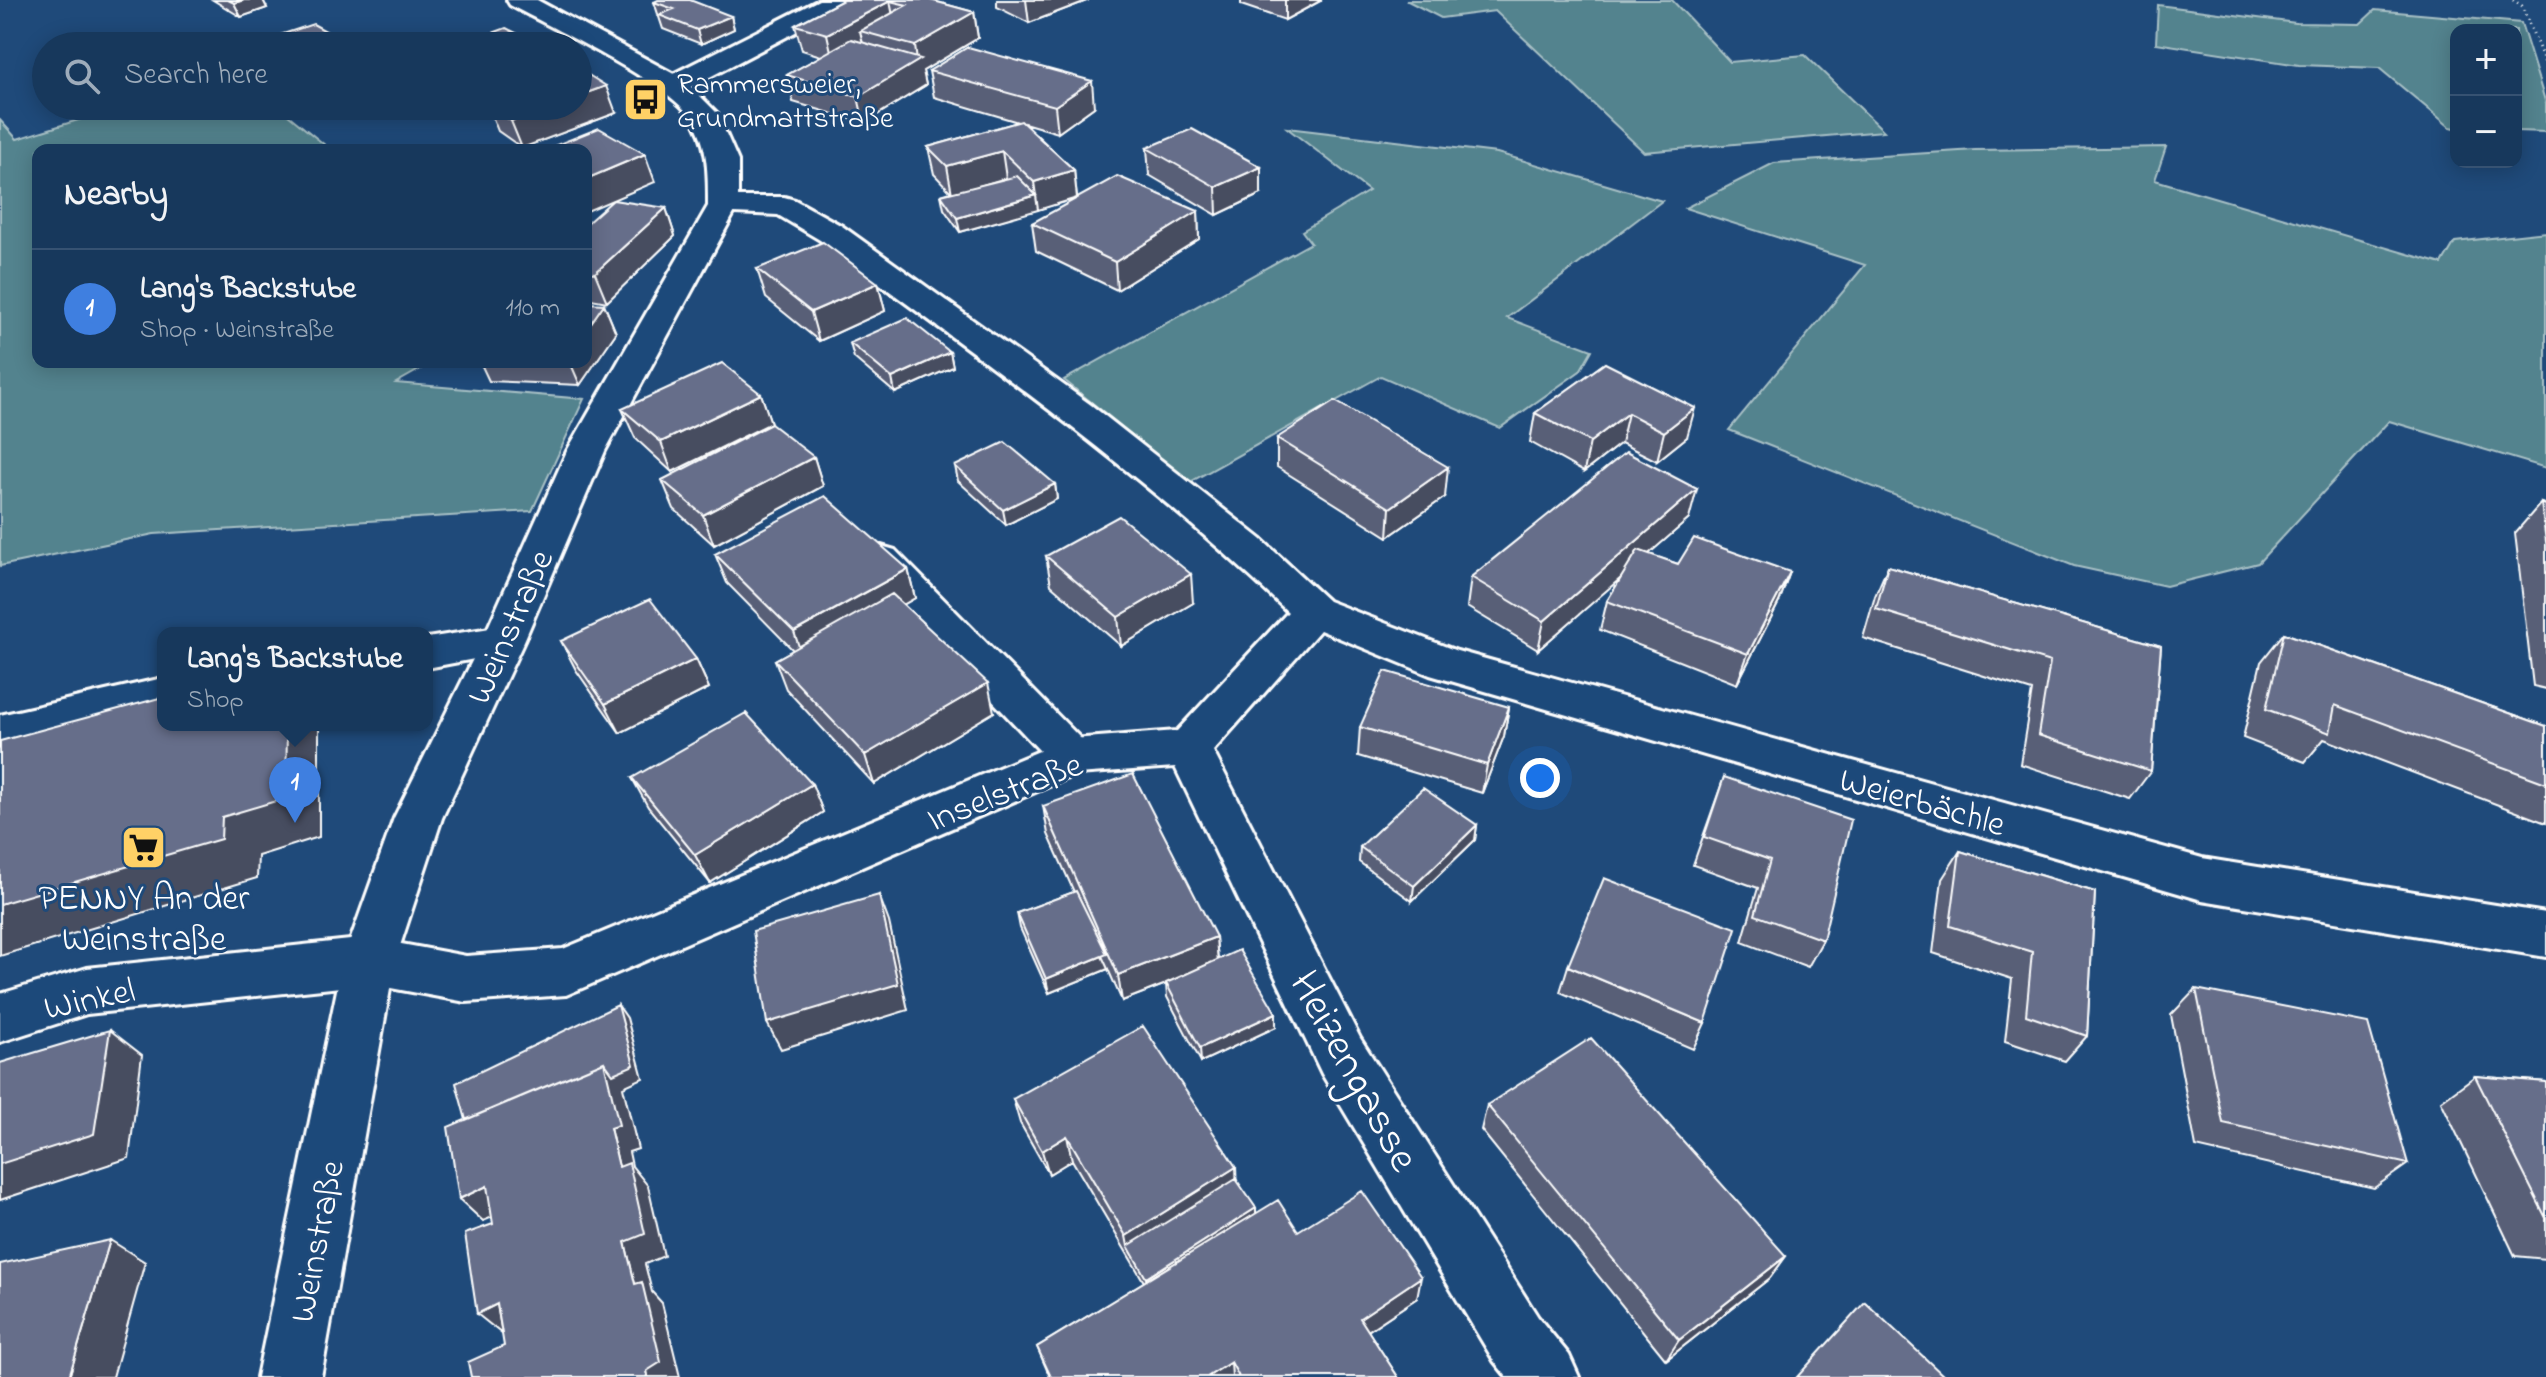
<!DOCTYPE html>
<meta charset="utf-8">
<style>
:root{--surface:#17385c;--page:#244365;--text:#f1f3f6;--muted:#9eacbb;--line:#365272;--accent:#95b2f1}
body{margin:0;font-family:"Indie Flower",sans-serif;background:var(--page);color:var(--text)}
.controls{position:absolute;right:24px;top:24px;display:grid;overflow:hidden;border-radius:16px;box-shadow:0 4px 20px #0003}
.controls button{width:72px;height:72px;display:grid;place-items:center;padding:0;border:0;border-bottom:2px solid var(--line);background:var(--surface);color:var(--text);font:40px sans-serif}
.you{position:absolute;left:1540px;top:778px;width:28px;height:28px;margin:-20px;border:6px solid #fff;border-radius:50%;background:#1a73e8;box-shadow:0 0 0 12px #1a73e833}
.badge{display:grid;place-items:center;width:52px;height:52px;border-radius:50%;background:var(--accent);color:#fff;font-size:26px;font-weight:700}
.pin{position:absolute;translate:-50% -66px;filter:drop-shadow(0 2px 4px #0008)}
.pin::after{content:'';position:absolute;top:42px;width:28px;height:24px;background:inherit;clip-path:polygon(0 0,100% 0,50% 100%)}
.popup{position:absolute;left:157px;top:627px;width:276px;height:104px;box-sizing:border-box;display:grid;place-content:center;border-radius:16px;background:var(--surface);filter:drop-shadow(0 2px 6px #0005);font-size:26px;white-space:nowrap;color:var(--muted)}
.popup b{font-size:30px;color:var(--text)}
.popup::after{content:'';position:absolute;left:50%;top:100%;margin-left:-16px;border:16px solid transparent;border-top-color:var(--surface)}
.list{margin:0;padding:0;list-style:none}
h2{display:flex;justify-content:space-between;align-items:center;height:104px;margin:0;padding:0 32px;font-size:34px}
h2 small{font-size:26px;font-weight:400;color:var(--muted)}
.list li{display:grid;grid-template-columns:52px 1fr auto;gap:24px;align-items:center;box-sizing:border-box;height:120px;padding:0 32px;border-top:2px solid var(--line)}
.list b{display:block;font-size:30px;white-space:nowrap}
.list p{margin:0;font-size:26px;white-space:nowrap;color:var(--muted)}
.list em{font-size:26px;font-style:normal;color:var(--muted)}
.icon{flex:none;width:44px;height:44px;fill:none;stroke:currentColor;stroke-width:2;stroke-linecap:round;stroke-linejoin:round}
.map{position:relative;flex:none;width:2546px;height:1377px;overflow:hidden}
.search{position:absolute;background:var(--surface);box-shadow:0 4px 20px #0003;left:32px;top:32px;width:560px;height:88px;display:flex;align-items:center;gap:20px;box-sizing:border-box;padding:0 28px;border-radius:44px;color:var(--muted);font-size:30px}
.panel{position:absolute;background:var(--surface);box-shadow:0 4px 20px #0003;left:32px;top:144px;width:560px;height:224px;border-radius:16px}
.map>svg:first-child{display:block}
</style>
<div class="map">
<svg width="2546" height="1377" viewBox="0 0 2546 1377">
<rect width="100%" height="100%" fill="#1f4a7a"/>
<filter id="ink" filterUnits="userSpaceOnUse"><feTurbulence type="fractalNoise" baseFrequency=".0125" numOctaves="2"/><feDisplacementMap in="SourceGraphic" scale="16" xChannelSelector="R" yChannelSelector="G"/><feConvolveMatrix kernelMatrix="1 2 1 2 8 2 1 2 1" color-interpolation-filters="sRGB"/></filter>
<g filter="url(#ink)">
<path fill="#53838e" stroke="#a9c1c6" stroke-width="2" d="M1406,0H1672L1730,62L1805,55L1884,131L1644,152L1495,11L1441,18Z
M2158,5L2296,23L2360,24L2375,10L2521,23L2546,104V132L2516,131V30H2456V128L2450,127L2379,68L2299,65L2156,43Z
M123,106H277L331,150H38V362H433L396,383L584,399L532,511L154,534L0,566V120L17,139Z
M1287,128L1497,153L1662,201L1507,318L1592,350L1580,371L1500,428L1381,376L1190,482L1064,380L1311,243L1302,231L1369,191Z
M2166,147L2155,180L2442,264L2455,242L2546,232V468L2389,421L2258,563L2166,586L2074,566L1729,430L1865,265L1685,208L1774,163L1975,150Z"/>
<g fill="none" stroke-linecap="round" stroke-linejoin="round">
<defs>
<path id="lane" d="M881,546L895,550L1087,745L1094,757L1087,769L1072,774L1057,769L867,568L862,559L867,550Z
M503,626L517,631L523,641L517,651L427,668V638Z
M163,678V710L0,747V715Z"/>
<path id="street" d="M819,0H850L847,5L683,91H663L659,85L663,79Z
M723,197H784L795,200L842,226L1091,405L1261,539L1328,601L1457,651L2202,858L2546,913V957L2202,900L1430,675L1320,630L1213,751L1360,1038L1538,1317L1569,1355L1579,1377H1507L1494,1361L1322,1074L1175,767L1077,774L566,995L466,1002L369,984L87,1014L0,1042V994L87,968L369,938L466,956L563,949L1056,744L1072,739L1177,731L1288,612C1144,473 980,358 820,240L778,215L712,212L708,206L712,200Z"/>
<path id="secondary" d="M507,0H537L683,79L717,113L738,161V206L605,451L524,641L442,818L395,961L321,1377H257L343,961L394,818L482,641L567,451L708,206C708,175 709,143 690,116C666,82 552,28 510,5Z"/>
</defs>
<use href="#lane" stroke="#fff" stroke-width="6"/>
<use href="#street" stroke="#fff" stroke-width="6"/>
<use href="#secondary" stroke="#fff" stroke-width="6"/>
<path stroke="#fff" stroke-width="3" stroke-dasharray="1 4" stroke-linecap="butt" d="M2513,0L2522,6L2546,66"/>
<use href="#lane" fill="#1f4a7a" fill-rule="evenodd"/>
<use href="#street" fill="#1f4a7a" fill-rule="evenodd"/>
<use href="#secondary" fill="#1f4a7a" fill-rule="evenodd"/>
</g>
<path fill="#585f77" stroke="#fff" stroke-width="2" d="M213,0H263L267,8L241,17Z
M843,0H930L974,12L978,38L923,71L926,85L864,123L793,102L787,75L821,56L802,50L795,25Z
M997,0H1089L1029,23L997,7Z
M1241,0H1322L1285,20L1241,5Z
M654,2L731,16L734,29L701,44L663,29Z
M274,37L344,41L346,46H279Z
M929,71L1094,107L1058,133L1024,123L1074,170L1077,198L960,232L944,209L941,195L951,192L934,174L928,147L1018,122L934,97Z
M480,106H578L616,113L522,148L498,131L490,111Z
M1147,148L1261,194L1217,215L1149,175Z
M666,208L675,236L607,302L586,298V224Z
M1198,211L1199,239L1117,290L1036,251L1032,223Z
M757,269L878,283L885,311L819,341L766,298Z
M604,304L616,333L580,385L489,381L480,362H586Z
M850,343L950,352L953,367L895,393L854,358Z
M1605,363L1687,437L1657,461L1621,443L1584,472L1530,442L1535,413Z
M761,394L771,423L672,472L635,438L622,409Z
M1277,438L1445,497L1388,537L1277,467Z
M814,457L823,486L714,545L674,509L662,480Z
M955,466L1055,484L1057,499L1006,525L958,481Z
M2541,503L2546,505V689L2533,686L2515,533Z
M1689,519L1648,554L1678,564L1790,572L1779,602L1737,684L1600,630L1607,601L1622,576L1538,650L1467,607L1471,577Z
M715,554L908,569L915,598L903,605L994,712L874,784L786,689L775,660L793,650L727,583Z
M1046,556L1193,603L1121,646L1051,585Z
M1888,566L2161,646L2151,771L2130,799L2020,764L2032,691L1863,638L1875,596Z
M2284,633L2546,726V823L2324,739L2305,762L2243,738L2261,662Z
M561,641L696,659L709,688L620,733L576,670Z
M1509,707L1504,736L1482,793L1358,756L1360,727Z
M1724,777L1823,940L1808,967L1742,942L1758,888L1693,865Z
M632,778L812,784L823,812L710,883L648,807Z
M1043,806L1216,937L1218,960L1276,1013V1027L1201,1062L1167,997L1166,984L1122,1001L1108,969L1049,993L1020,928L1017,913L1074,892L1048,834Z
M1477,825L1475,840L1412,901L1359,862L1360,847Z
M1960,851L2095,892L2087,1036L2065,1061L2005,1041L2012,979L1933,953L1942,879Z
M1568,966L1705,1023L1693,1049L1560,992Z
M2196,989L2408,1164L2374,1188L2196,1147L2171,1015Z
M2475,1076L2546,1082V1259L2515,1256L2441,1101Z
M1013,1099L1236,1179L1256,1213L1298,1231L1417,1298L1368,1331L1398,1377H1050L1037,1347L1144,1282L1072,1160L1049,1174L1020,1123Z
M1487,1105L1786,1256L1770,1278L1666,1360L1481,1130Z"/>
<path fill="#474d61" stroke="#fff" stroke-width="2" d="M244,0H263L267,8L241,17L234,3Z
M1026,0H1089L1029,23Z
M1285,0H1322L1285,20Z
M890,1L895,26L860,31L863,44L833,60L827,34Z
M974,12L978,38L923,71L926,85L864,123L858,97L917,61L915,46Z
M731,16L734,29L701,44L697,30Z
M344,41L346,46H329Z
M1092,81L1094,107L1058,133L1055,106Z
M606,86L616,113L522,148L511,121L551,106H578V96Z
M1002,151L1006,178L952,194L947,166Z
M645,154L655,182L587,211L586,179Z
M1261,167V194L1217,215L1216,187Z
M1074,170L1077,198L1038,210L1034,182Z
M1036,195L1038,210L960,232L957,218Z
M666,208L675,236L607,302L595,273Z
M1198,211L1199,239L1117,290L1115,262Z
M878,283L885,311L819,341L811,312Z
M604,304L616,333L580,385L570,362H586V330Z
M950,352L953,367L895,393L892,378Z
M761,394L771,423L672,472L661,442Z
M1695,408L1687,437L1657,461L1664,432Z
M1628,413L1621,443L1584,472L1590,442Z
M814,457L823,486L714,545L703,515Z
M1448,467L1445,497L1388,537L1390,508Z
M1055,484L1057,499L1006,525L1003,510Z
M1697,489L1689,519L1538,650L1544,621Z
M908,569L915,598L804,661L794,632Z
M1790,572L1779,602L1737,684L1748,654Z
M1191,574L1193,603L1121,646L1118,617Z
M696,659L709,688L620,733L605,704Z
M988,683L994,712L874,784L865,755Z
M1509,707L1504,736L1482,793L1487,765Z
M287,725H319V837L258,856L257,878L0,956V904L222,817Z
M812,784L823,812L710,883L695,855Z
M1477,825L1475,840L1412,901L1414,886Z
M879,895L889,922L908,1010L781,1049L767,1023Z
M1216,937L1218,964L1122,1001L1118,975Z
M1102,956L1108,969L1049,993L1046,979Z
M618,1005L627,1018L643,1078L623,1087L638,1149L629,1152L632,1166L648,1186L664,1256L645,1264L652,1292L662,1303L680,1377H648L635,1284L625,1242L619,1167L610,1128L604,1062Z
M1276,1013V1027L1201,1062L1200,1048Z
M110,1030L142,1055L129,1158L0,1200V1164Z
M1067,1136L1072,1160L1049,1174L1042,1151Z
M1236,1167L1237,1191L1128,1246L1126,1236Z
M487,1186L510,1210L483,1221L459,1199Z
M1256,1208V1220L1148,1289L1146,1278Z
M110,1240L145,1262L113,1377H69Z
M1786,1256L1770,1278L1666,1360L1679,1340Z
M1421,1277L1417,1298L1357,1338L1360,1318Z
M497,1304L502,1334L477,1314Z
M1231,1362L1232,1377H1207Z"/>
<path fill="#666e8a" stroke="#fff" stroke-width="2" d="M228,0H244L234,3Z
M658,0H690L731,16L697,30L659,15L674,9L654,2Z
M843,0H930L974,12L915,46L860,31L907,5L890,1L827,34L795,25Z
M313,24L344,41L329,46H290L274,37Z
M506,28L542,46H457Z
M851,39L921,59L858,97L787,75Z
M968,47L1092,81L1055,106L929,71Z
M582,71L606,86L578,96V72Z
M489,106H551L511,121Z
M1021,121L1074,170L1034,182L1002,151L947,166L928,147Z
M599,128L645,154L586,179V150H544Z
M1192,129L1261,167L1216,187L1147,148Z
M1017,176L1036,195L957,218L941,195Z
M1117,176L1198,211L1115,262L1032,223Z
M613,200L666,208L595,273L586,272V224Z
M823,242L878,283L811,312L757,269Z
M586,303L604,304L586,330Z
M907,318L950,352L892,378L850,343Z
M722,363L761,394L661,442L622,409Z
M1605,363L1695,408L1664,432L1628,413L1590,442L1535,413Z
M1335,401L1448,467L1390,508L1277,438Z
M771,424L814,457L703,515L662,480Z
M1005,442L1055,484L1003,510L955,466Z
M1626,452L1697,489L1544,621L1471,577Z
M825,496L908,569L794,632L715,554Z
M2541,503L2546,505V542Z
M1119,516L1191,574L1118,617L1046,556Z
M1694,538L1790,572L1748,654L1607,601L1638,550L1678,564Z
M1888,566L2161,646L2151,771L2038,735L2050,662L1876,609Z
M892,594L988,683L865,755L775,660Z
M650,599L696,659L605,704L561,641Z
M2284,633L2546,726V783L2335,705L2330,733L2266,709Z
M1385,671L1509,707L1487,765L1360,727Z
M163,697V725H287L286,798L222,817L221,839L0,904V741Z
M746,713L812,784L695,855L632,778Z
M1133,774L1216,937L1118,975L1043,806Z
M1724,777L1851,820L1823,940L1755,915L1770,860L1704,837Z
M1423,788L1477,825L1414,886L1360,847Z
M1960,851L2095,892L2087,1036L2026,1015L2032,952L1950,926Z
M1604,878L1736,928L1705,1023L1568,966Z
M1076,891L1107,954L1046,979L1017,913Z
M879,895L898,984L767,1023L753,931Z
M1239,950L1276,1013L1200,1048L1166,983Z
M2196,989L2368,1023L2408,1164L2223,1123Z
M618,1005L634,1065L613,1074L604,1062L466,1120L456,1083Z
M1143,1026L1236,1167L1126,1236L1067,1136L1042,1151L1013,1099Z
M110,1030L94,1134L0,1164V1063Z
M1591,1038L1786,1256L1679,1340L1487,1105Z
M604,1062L619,1125L610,1128L619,1167L629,1163L645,1234L625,1242L635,1284L642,1282L661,1362L647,1371L648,1377H471L468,1362L504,1346L497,1304L477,1314L465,1234L493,1224L487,1186L459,1199L448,1127Z
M2475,1076L2546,1082V1218Z
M1236,1179L1256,1208L1146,1278L1128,1246Z
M1362,1191L1421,1277L1360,1318L1398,1377H1239L1231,1362L1207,1377H1051L1037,1347L1278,1200L1298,1231Z
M110,1240L69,1377H0V1264Z
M1865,1302L1945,1377H1797Z"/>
</g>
<defs>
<symbol id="bus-square" viewBox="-11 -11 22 22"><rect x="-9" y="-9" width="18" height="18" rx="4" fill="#ffd166" stroke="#1f4a7a"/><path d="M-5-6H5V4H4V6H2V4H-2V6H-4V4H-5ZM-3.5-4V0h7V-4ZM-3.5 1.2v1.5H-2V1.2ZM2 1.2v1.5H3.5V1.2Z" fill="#111"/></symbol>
<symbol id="supermarket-square" viewBox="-11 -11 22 22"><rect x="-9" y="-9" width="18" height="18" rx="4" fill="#ffd166" stroke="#1f4a7a"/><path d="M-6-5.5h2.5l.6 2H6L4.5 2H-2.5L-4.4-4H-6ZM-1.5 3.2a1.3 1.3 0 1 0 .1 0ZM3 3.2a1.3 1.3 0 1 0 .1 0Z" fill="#111"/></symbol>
</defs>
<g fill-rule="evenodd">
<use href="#bus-square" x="620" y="74" width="51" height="51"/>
<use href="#supermarket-square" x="118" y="822" width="51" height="51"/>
</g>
<g text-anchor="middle" stroke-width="6" stroke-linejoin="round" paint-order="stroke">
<g font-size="30" fill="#fff" stroke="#1f4a7a" text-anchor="start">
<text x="677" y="93">Rammersweier,<tspan x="677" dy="34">Grundmattstraße</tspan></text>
</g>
<g font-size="36" fill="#fff" stroke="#1f4a7a">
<text transform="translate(508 626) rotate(-66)" y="13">Weinstraße</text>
<text transform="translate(1004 790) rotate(-21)" y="13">Inselstraße</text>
<text transform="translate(1923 800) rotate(16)" y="13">Weierbächle</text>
<text transform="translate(89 997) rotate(-12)" y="13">Winkel</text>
<text transform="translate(315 1241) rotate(-79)" y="13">Weinstraße</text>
</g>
<g font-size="36" fill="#fff" stroke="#1f4a7a">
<text x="144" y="909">PENNY An der<tspan x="144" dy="41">Weinstraße</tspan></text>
</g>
<g font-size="44" fill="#fff" stroke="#1f4a7a">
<text transform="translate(1356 1070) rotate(61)" y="15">Heizengasse</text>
</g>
</g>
</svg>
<div class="controls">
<button>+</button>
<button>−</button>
</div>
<div class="you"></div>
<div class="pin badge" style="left:295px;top:823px;background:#3f7fe0">1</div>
<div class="popup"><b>Lang's Backstube</b>Shop</div>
<div class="search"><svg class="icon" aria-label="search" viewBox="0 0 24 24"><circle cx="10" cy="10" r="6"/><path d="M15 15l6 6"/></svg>Search here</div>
<section class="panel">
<h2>Nearby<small></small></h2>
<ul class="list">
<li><span class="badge" style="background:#3f7fe0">1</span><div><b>Lang's Backstube</b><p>Shop · Weinstraße</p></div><em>110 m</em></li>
</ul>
</section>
</div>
